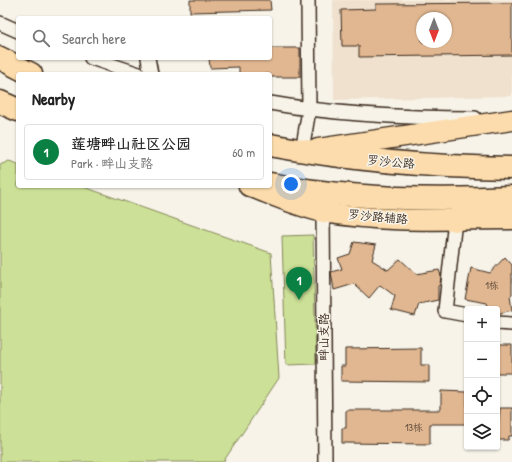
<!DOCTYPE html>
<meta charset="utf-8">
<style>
:root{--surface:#fff;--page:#f6f6f6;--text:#222;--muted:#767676;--line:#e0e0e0;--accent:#0b8043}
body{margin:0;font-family:"Patrick Hand","LXGW WenKai TC",sans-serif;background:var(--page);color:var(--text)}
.controls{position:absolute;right:12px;bottom:12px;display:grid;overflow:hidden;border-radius:4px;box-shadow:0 1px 3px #0004}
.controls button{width:36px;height:36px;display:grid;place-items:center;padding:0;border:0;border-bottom:1px solid var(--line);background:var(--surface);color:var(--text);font:20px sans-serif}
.compass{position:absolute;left:416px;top:12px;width:36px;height:36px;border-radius:50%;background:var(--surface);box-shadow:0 1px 3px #0004;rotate:180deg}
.you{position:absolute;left:291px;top:184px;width:14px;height:14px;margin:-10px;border:3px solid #fff;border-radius:50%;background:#1a73e8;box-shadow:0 0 0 6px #1a73e833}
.badge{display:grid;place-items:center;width:26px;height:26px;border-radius:50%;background:var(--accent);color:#fff;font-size:13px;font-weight:700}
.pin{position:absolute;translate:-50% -33px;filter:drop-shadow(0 1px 2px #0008)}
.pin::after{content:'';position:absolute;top:21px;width:14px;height:12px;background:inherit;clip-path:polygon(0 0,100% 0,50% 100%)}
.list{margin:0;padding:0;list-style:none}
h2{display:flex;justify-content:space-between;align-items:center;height:52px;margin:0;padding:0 16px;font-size:17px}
h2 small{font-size:13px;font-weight:400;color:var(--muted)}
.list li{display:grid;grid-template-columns:26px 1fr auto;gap:12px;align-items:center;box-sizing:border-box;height:56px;margin:0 8px 8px;padding:0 8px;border:1px solid var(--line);border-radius:4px}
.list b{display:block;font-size:15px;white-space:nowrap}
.list p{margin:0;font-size:13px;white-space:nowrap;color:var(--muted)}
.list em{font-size:13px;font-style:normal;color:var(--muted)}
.icon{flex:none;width:22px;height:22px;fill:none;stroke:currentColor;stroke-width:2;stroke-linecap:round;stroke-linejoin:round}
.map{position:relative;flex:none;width:512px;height:462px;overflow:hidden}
.search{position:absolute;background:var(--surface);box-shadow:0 1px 3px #0004;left:16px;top:16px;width:256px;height:44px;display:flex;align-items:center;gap:10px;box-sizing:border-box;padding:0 14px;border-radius:4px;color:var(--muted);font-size:15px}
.panel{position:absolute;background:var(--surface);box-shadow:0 1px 3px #0004;left:16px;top:72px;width:256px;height:116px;border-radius:4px}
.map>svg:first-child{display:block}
</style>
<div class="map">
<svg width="512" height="462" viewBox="0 0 512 462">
<rect width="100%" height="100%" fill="#f7f3e8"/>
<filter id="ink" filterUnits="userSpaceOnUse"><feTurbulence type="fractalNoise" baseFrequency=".025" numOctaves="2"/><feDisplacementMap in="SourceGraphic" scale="8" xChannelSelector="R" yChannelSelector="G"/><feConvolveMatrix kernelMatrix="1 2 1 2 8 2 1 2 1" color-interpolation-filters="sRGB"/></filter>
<g filter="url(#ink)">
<path fill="#f0e1ce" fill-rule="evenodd" d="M333,0H512V96L334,100ZM422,18H446V42H422Z"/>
<path fill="#cce197" stroke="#84865a" d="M9,161L18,164V186H81L271,253L279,378L223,462H0V165Z
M313,235L316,364L286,365L282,236Z"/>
<path fill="#e0b791" stroke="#3b2a1e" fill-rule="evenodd" d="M190,0H270L271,10L190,12Z
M512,3V55L359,57V46H342L341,10L376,9V4ZM422,18H446V42H422Z
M270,48H300V77H270V74H239V67L210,68L209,58H270Z
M354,242L376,245L372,260L388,270L400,259L416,274L439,270L441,276L440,285L438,286V300L419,304L415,316L391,310L395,296L380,285L369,298L354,284L334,290L331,272L342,269L338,258L350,254Z
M505,257L512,265V294L510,296L512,310L497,314V309H489L487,303L465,299L471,268L490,273Z
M497,345H512V373H497Z
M421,348V365H429V382L341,381V366H345V349Z
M441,391L467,392V424H430V444L342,443V428H346V410H438L441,409Z
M500,408H512V436H509L508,440H497Z"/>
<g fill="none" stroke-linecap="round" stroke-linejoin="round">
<defs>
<path id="street" d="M0,23L18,31
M91,58L139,74
M148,58L151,74
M270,103C338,115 406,118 475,118
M302,151L309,110L308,0
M323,212L325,462
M455,220L445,311L467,315
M497,323L512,324"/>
<path id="primary" d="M318,149L512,120
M249,186C273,195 299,207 324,212C386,223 449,219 512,219"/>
<path id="highway" d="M0,58L31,74
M0,102L18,110
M270,145C350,160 431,167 512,168
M270,184C349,199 432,201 512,197
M455,220L484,212L506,209"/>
</defs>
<use href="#street" stroke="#3b2a1e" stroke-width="16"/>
<use href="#primary" stroke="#3b2a1e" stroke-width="23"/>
<use href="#highway" stroke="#3b2a1e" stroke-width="25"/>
<use href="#street" stroke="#f7f3e8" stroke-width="13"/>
<use href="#primary" stroke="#fcdcac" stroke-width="20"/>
<use href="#highway" stroke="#fcdcac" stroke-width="22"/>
</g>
</g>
<g text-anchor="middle" stroke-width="3" stroke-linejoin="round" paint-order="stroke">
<g font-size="10" fill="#644d3b">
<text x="492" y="289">1栋</text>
<text x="414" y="431">13栋</text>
</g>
<g font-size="12" fill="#3b2a1e" stroke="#f7f3e8">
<text transform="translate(391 162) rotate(5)" y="4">罗沙公路</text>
<text transform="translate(378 217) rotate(5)" y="4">罗沙路辅路</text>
<text transform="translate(324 337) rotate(-90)" y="4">畔山支路</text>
</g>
</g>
</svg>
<div class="controls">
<button>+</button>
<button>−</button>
<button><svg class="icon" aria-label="locate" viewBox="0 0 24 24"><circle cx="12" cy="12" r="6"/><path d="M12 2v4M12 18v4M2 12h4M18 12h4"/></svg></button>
<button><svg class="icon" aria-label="layers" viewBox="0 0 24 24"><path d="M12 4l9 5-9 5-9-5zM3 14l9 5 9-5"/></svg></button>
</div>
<svg class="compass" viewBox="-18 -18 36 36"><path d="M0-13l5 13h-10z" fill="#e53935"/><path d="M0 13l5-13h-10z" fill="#767676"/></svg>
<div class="you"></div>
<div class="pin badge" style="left:299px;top:300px">1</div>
<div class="search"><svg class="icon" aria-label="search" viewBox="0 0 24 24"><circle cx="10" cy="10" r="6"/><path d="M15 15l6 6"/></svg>Search here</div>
<section class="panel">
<h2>Nearby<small></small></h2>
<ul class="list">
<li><span class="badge">1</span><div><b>莲塘畔山社区公园</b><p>Park · 畔山支路</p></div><em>60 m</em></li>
</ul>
</section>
</div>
